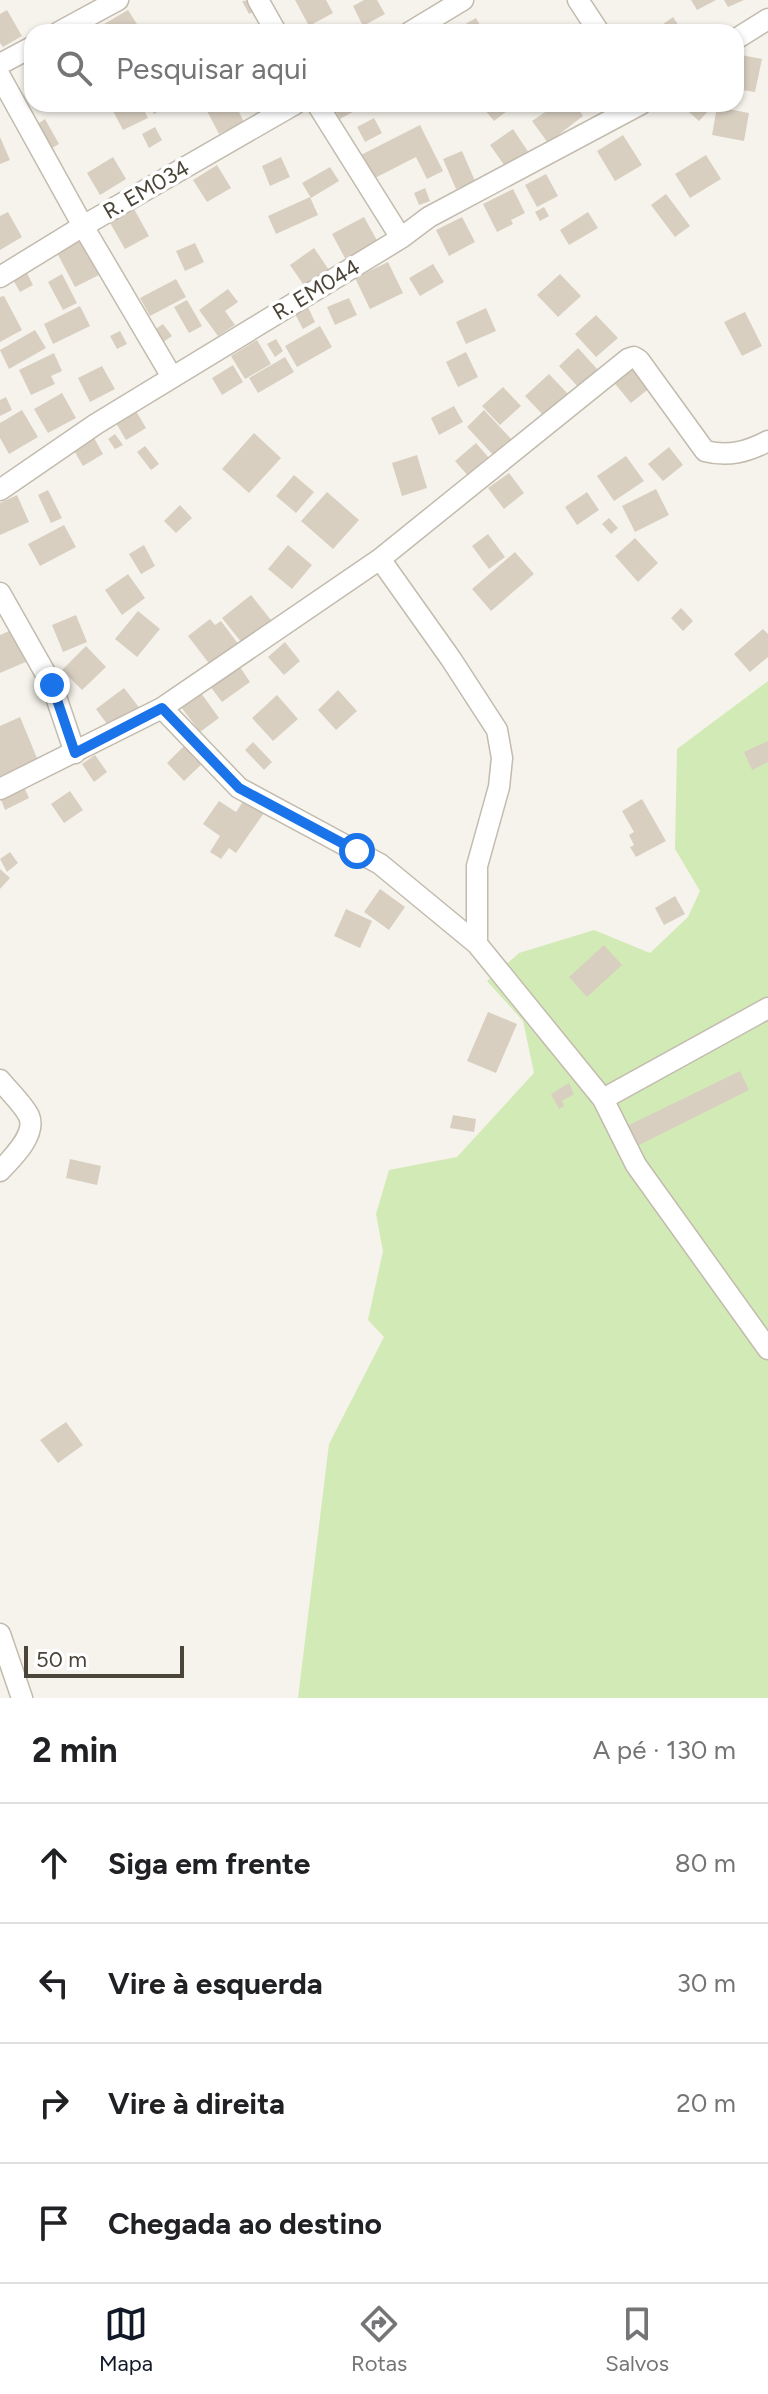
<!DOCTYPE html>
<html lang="pt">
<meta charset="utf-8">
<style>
:root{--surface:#fff;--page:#f6f6f6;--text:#202124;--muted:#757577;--line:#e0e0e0;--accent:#111827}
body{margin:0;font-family:Figtree,sans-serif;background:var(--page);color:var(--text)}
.scale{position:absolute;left:24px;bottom:20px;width:160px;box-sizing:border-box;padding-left:8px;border:4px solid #4b4439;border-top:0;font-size:22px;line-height:28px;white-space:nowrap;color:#4b4439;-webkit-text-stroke:6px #fff;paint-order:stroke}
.stop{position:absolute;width:24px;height:24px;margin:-18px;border:6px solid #1a73e8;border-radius:50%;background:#fff}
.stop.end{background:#1a73e8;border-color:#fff;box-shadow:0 2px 8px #0008}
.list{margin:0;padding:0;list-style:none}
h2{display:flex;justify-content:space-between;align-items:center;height:104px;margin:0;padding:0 32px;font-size:34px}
h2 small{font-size:26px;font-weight:400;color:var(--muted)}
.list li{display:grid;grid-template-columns:52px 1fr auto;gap:24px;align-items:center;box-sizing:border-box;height:120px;padding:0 32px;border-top:2px solid var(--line)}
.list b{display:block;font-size:30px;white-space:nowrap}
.list em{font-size:26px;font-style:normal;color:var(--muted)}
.icon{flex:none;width:44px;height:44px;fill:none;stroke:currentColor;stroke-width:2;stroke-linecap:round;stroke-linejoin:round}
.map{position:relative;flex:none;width:768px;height:1698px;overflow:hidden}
.search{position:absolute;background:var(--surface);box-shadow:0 2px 6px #0004;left:24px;right:24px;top:24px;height:88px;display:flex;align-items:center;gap:20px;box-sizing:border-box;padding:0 28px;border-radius:24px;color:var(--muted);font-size:30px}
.sheet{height:584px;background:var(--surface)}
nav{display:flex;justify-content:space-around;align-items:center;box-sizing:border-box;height:112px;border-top:2px solid var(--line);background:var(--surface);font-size:22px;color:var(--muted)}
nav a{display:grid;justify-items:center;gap:4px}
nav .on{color:var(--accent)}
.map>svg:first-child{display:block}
</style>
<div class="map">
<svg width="768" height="1698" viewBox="0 0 768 1698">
<rect width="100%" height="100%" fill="#f6f3ec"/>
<path fill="#d2eab5" d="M768,681V1698H298L329,1444L384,1337L368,1320L383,1251L376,1214L389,1170L457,1157L534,1073L523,1021L487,981L519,953L594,930L650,953L688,917L700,891L675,849L677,749Z"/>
<path fill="#d8cfc1" d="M254,0L259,9L249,14L242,1Z
M295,0H326L333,13L309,26Z
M364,0H377L385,14L363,26L353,6Z
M691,0H716L697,10Z
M724,0H744L728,7Z
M7,10L22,36L3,47L0,43V14Z
M128,10L142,32H102L99,27Z
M673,17L683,32H652Z
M476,18L484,32H451Z
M736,54L762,59L755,92L736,89Z
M32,63V81L25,67Z
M121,104H141L148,118L123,130L112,109Z
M148,104H170L154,114Z
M217,104H235L244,122L219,134L206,109Z
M331,104H355L358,109L340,119Z
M480,104H508L511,108L494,121Z
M557,104H575L583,116L548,143L532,121Z
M593,104H612L598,112Z
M680,104H715L699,121Z
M717,107L749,113L744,141L712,135Z
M374,118L382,133L365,142L357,127Z
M45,119L59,144L47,151L33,127Z
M420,125L443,171L427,179L416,157L373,179L361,155Z
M155,127L162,140L149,148L142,134Z
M513,129L529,153L507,169L490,145Z
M623,135L642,165L615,181L597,151Z
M0,137L10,160L0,164Z
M462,151L475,181L456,189L443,159Z
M706,155L721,179L690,198L675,174Z
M113,157L126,179L100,195L87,173Z
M281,157L290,177L270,186L262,166Z
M217,165L231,188L207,202L193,180Z
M330,167L339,181L311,198L302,183Z
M546,174L558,196L537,207L525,185Z
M425,188L430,201L419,205L414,193Z
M513,189L525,213L511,220L513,224L497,232L483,204Z
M666,194L690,226L675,237L651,205Z
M310,197L318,215L276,234L268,216Z
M133,207L149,236L125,249L109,221Z
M544,207L549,216L540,221L535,212Z
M8,212L22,237L0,250V216Z
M588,212L598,228L569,245L560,230Z
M364,217L379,244L347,262L332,234Z
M462,217L475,242L449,256L436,230Z
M80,238L99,275L75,287L56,251Z
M195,243L204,262L185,271L176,251Z
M314,248L329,270L305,287L290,265Z
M388,262L403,293L370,309L355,278Z
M433,264L444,282L420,296L409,278Z
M26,271L33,285L20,292L12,278Z
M62,274L77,303L63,310L48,282Z
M560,274L581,296L558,317L537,295Z
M176,279L186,297L150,316L140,298Z
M228,289L238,302L225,311L235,325L218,336L199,310Z
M4,296L22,330L0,342V297Z
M349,298L357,315L335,325L327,307Z
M187,300L202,326L189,333L174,307Z
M80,306L90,326L53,344L44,324Z
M308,307L315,322L303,329L295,314Z
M486,308L496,331L466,344L456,322Z
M745,312L762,346L742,356L724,322Z
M596,315L618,338L596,357L575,334Z
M163,324L172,336L162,343L153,331Z
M320,326L332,347L297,367L285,346Z
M35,330L46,348L9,369L0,350Z
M120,331L127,344L117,349L110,336Z
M276,339L283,351L275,357L267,344Z
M257,340L271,364L245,379L231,356Z
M578,348L598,370L579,388L559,366Z
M466,352L478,377L458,387L446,362Z
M54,353L62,371L51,376L55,384L31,395L19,370Z
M285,357L294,372L258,393L249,378Z
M631,362L651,387L631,403L610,378Z
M233,365L243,382L222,395L212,378Z
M102,366L115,389L90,402L78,378Z
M549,374L568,394L544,416L525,396Z
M503,387L521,406L500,425L482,406Z
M62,393L76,418L48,433L34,409Z
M6,397L12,410L0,416V400Z
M454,406L463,422L439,435L431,418Z
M22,410L38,437L9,454L0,438V423Z
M484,410L513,441L495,457L467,427Z
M136,411L146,428L126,440L116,423Z
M254,433L281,458L249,493L222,469Z
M115,434L123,445L115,449L108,439Z
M93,436L103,454L83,466L72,447Z
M476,443L490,459L469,477L455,461Z
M145,446L159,464L151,470L137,452Z
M669,447L683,465L663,481L648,464Z
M417,455L427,488L402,496L392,463Z
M626,456L644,481L614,501L597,476Z
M509,473L524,493L504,509L488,488Z
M294,475L314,492L296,513L276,496Z
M656,489L669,515L635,532L622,506Z
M48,490L62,518L51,523L38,495Z
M327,492L359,520L333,549L301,521Z
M587,492L599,510L577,525L565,507Z
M17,495L29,522L0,535V503Z
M180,505L192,518L176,533L164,521Z
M609,518L618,528L611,534L602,524Z
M64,525L76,547L40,566L28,544Z
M488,534L505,557L489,569L472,546Z
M635,538L658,563L638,582L615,556Z
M144,545L155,566L141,574L129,554Z
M288,545L312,565L292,589L268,569Z
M515,552L534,574L491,611L472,589Z
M128,574L145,598L122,615L105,590Z
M251,595L271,620L242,643L222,618Z
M681,608L693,621L683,631L671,618Z
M138,611L160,629L137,657L115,639Z
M76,615L87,642L63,652L52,625Z
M210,619L215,625L221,621L239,645L211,666L188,636Z
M14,629L28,661L0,673V635Z
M763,629L768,634V657L750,672L734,654Z
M285,642L300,661L284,675L268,657Z
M86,646L106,667L82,690L62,670Z
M238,664L250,682L222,702L209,685Z
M124,688L141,710L113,732L96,709Z
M338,690L357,711L336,730L318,710Z
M201,693L219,718L200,732L181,707Z
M277,695L298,719L273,741L252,718Z
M20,717L39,763L0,779V726Z
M768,741V762L752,770L744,752Z
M188,742L206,760L184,781L167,763Z
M253,742L272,762L264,770L245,750Z
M95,755L107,772L94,782L82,764Z
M23,785L29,798L5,810L0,797Z
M70,791L83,810L64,823L51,804Z
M246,797L266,810L236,853L229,848L221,859L210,852L220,836L203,824L219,801L236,812Z
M642,799L666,841L636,857L630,847L634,845L629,835L634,832L622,811Z
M10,852L18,863L7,872L0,859Z
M0,869L10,878L0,889Z
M380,889L405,907L389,930L364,912Z
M675,896L685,914L664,925L655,908Z
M346,909L372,921L360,948L334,936Z
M604,945L622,965L587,997L569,977Z
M488,1012L517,1024L496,1073L467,1061Z
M740,1071L749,1090L637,1146L627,1126Z
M569,1083L574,1094L562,1101L564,1106L559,1109L551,1094Z
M453,1115L476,1119L474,1132L450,1128Z
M70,1159L101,1166L97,1185L66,1178Z
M66,1422L83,1445L58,1463L40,1440Z"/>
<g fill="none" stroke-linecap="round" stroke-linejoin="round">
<defs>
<path id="minor" d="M258,0L276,32
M578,0L599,32
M59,32L118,0
M410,32L463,0
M736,39L768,19
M0,64L32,47
M0,76L83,226L172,377
M317,104L401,238
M0,277L83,226L295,104
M0,490L96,424L401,238L429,217L641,104
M380,559L451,659L497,730L502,758L499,787L477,866V944
M0,593L52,685L75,753
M162,708L239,788L380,864L477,944L603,1099L636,1165L768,1349
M0,789L162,708L380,559L628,359L634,357L639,360L705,451C728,457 747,452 768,441
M0,1080C9,1091 23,1104 29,1116C37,1135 11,1159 0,1171
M603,1099L768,1008
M0,1634L22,1698"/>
</defs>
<use href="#minor" stroke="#c2bbae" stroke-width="23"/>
<use href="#minor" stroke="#fff" stroke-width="20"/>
</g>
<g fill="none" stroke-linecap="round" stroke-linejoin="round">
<path stroke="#1a73e8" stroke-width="10" d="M52,685L75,753L162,708L239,788L357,851"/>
</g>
<g text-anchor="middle" stroke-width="7" stroke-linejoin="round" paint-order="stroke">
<g font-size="22" fill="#4b4439" stroke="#fff">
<text transform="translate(146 189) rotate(-30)" y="8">R. EM034</text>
<text transform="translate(316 289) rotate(-31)" y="8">R. EM044</text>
</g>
</g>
</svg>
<div class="scale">50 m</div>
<div class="stop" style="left:357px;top:851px"></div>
<div class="stop end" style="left:52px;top:685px"></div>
<div class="search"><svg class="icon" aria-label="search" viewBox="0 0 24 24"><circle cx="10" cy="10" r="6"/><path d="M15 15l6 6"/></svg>Pesquisar aqui</div>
</div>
<section class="sheet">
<h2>2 min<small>A pé · 130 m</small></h2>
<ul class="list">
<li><svg class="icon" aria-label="ahead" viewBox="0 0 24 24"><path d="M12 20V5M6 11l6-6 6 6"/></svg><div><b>Siga em frente</b></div><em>80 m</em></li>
<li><svg class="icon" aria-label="left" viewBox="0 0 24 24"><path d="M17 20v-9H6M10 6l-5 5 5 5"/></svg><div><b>Vire à esquerda</b></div><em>30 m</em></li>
<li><svg class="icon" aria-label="right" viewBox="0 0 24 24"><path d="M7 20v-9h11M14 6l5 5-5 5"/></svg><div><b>Vire à direita</b></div><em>20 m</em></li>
<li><svg class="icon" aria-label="arrive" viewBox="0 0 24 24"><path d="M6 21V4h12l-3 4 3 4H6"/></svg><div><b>Chegada ao destino</b></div></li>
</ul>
</section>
<nav>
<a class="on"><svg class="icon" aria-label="map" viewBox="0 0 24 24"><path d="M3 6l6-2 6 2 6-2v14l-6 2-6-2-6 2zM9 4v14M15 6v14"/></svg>Mapa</a>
<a><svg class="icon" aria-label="directions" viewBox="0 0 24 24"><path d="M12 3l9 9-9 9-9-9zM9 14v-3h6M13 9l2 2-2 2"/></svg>Rotas</a>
<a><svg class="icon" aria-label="saved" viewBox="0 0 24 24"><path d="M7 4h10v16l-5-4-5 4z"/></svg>Salvos</a>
</nav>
